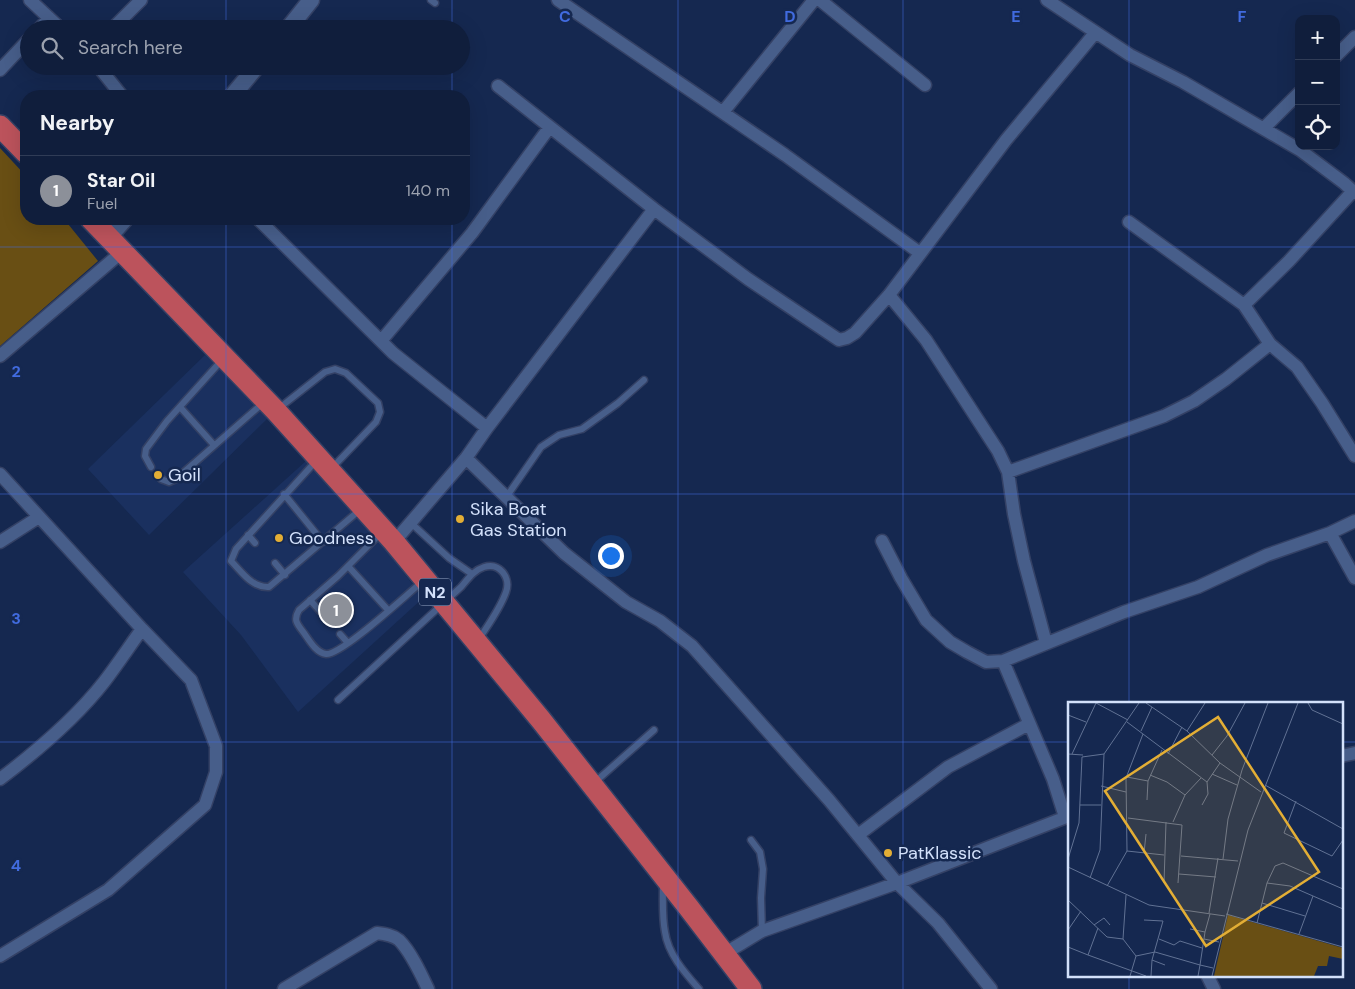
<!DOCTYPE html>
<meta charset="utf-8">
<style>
:root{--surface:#101e3c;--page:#1e2b47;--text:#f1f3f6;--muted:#9ca2af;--line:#303c56;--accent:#8c9099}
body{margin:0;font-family:"DM Sans",sans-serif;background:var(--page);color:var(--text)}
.controls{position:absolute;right:15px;top:15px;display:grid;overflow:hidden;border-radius:10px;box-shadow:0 5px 20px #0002}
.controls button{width:45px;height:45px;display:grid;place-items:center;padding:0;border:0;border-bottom:1px solid var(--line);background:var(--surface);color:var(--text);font:25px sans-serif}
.you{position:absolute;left:610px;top:555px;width:18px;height:18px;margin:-12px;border:4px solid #fff;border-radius:50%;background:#1a73e8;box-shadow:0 0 0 8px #1a73e833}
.badge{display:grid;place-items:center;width:32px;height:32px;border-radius:50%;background:var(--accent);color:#fff;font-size:16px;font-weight:700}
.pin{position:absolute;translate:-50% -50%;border:2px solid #fff;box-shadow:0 1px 5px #0006}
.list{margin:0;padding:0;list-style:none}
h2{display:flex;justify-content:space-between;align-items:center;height:65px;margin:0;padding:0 20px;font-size:21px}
h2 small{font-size:16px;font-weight:400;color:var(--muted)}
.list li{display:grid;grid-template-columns:32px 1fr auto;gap:15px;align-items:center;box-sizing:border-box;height:70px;padding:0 20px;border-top:1px solid var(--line)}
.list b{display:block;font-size:19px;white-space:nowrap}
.list p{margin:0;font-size:16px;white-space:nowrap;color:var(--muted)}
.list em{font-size:16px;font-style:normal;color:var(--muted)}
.icon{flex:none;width:28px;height:28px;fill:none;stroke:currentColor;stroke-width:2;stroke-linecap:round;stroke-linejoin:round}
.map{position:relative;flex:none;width:1355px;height:989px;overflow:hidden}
.search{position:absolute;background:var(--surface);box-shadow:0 5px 20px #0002;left:20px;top:20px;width:450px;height:55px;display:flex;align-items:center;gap:12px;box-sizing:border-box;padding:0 18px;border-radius:28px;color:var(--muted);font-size:19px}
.panel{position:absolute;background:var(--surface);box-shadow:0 5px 20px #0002;left:20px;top:90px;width:450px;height:135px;border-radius:20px}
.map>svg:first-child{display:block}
</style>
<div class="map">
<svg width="1355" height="989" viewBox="0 0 1355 989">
<rect width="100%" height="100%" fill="#152850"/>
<path fill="#1a305f" d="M205,355L268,418L149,535L88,469Z
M306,461L364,521L423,598L298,712L241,635L183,572Z"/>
<path fill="#694f14" d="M0,148L26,176V219H64L98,261L0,346Z"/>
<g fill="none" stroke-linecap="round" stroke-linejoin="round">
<defs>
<path id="service" d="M431,0L435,3
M180,407L214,445
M278,409L325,372L335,369L346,373L378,403L380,412L376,422L331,469
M317,460L236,549L231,561C242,572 252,588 269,587L361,509
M151,467L145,456L146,449L167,421L222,360
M161,479L169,482L176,479L263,403
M284,494L323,542
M507,496L541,447L559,435L582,429L618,403L644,380
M411,523L449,558L472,574
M381,533L338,576L299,610C293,620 297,624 304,633C309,640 316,653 326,654C342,655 406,595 422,582
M248,535L255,543
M275,563L285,575
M348,566L388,610
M310,600L320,611
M340,634L348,643
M338,700L461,587C468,579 474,570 484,567C500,562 511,578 506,592C500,609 488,625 479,639
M595,782L654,730
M751,840L760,852L763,869L761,898L762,931
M663,885C663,901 662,917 665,932C668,954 685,973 699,989"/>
<path id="minor" d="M30,0L61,29
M558,0L785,155L920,253
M820,0L925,85
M1047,0L1130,55L1183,82L1300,150L1344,183L1355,193
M39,29L49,18
M112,29L141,0
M1336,56L1355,37
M98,66L122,96
M0,70L29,39
M498,86L654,209L748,279L839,340L847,338L855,333L889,295L1006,140L1095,33
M723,112L814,0
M1264,128L1299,93
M1353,191L1289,261L1244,305L1270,344L1297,367L1322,403L1355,456
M258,219L393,353L487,428
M1129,222L1244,305
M889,295L926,340L998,451L1008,472L1014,514L1024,561L1046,643
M381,341L472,233L549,128
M0,356L123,251
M466,458L564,553L626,602L660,621L692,646L829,800L897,883L938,923L991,989
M1008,472L1164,416L1194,401L1226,379L1270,344
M0,474L142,629C129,647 117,665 104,682C75,719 37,751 0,779
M1330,533L1355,578
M882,541L901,578L926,620L950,642L967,652L986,662L1003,661L1124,612L1198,587L1267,555L1330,533L1355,521
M0,542L39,517
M394,542L466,458L487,428L654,209
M1003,661L1053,779L1065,817
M1341,756L1355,753
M858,835L948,767L1029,724
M724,954L762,931L897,883L1069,816
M0,956L108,890L205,805L216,772V746L191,680L142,629
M1207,975L1214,989
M284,989L377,933C385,934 393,935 399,940C411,952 421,974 428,989"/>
<path id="tertiary" d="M288,29L311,0
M232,96L257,66
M109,237L125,219"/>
<path id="trunk" d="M0,126L26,153
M91,219L276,411L394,542L541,720L689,908L751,989"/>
</defs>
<use href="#service" stroke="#344165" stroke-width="9"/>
<use href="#minor" stroke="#344165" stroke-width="15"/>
<use href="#tertiary" stroke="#344165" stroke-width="19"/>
<use href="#trunk" stroke="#344165" stroke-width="24"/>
<use href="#service" stroke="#475e8a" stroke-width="6"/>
<use href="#minor" stroke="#475e8a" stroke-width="12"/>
<use href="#tertiary" stroke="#475e8a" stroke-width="16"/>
<use href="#trunk" stroke="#bc535c" stroke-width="21"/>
</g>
<path fill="none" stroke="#416bdf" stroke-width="1" stroke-opacity="0.55" d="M226,0V29M452,0V29M678,0V989M903,0V989M1129,0V703M226,66V96M452,66V96M226,219V989M452,219V989M0,247H1355M0,494H1355M0,742H1069M1341,742H1355M1129,975V989"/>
<g fill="#e3ae35" stroke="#152850" stroke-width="2">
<circle cx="158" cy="475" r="5"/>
<circle cx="460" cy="519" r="5"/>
<circle cx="279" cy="538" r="5"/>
<circle cx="888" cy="853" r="5"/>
</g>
<g text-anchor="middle" stroke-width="5" stroke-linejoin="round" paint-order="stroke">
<rect fill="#152850" stroke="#9aaac8" stroke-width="1" x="419" y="578.5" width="32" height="27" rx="4"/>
<g font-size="16" font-weight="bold" fill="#d3e1fb">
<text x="435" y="598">N2</text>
</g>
<g font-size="18" fill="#d3e1fb" stroke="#152850" text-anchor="start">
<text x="168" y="481">Goil</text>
<text x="470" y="515">Sika Boat<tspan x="470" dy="21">Gas Station</tspan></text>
<text x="289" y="544">Goodness</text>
<text x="898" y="859">PatKlassic</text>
</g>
</g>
<g transform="translate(1068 702)">
<rect width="275" height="275" fill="#152850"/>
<path d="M160,213L275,246V257L261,254L259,264H250L246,274H146Z" fill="#694f14"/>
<path fill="none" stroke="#617294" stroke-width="1" d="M28,1L60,18M78,1L119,29L152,61L193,90M240,1L244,8L275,22M0,13L18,20M59,20L139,80L140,92L134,103M73,29L84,5M119,29L137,1M0,52L15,53M4,52L28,1M36,52L71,1M100,52L114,25M144,53L159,34L177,1M144,72L169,83M82,73L99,80L117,93M59,75L80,79L94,48M139,80L152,61M197,83L275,127M33,84L58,90M79,98L80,79M228,99L216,131L264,154L275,138M12,103H33M60,116L114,123L110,181M105,120L117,93L133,76M59,149L96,153M76,151L78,132M113,154L170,159M0,157L11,121L14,55L36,52L32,148L22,176M155,157L160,117L174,68L200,1M0,165L81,203L157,214M111,172L148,175M96,181L98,120M199,181L207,164L215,161L275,187M39,184L59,149L58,76L75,32M58,193L55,237L68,254L62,274M0,198L39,235L55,237M194,201L237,214M141,211L150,156M158,212L275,245M76,218L95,219L84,258L97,263M189,221L199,181L222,184L245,194M26,223L36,216L42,223M122,227L137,230L132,263L145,266M0,228L13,209M137,230L142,212M231,232L245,194L275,207M91,237L106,243L112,239L134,246M136,237L151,240M0,245L20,253L30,226M20,253L78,274M68,254L87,250L132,263L130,274M83,274L84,258M144,274L180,128L230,1"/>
<path fill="#e3ae35" fill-opacity="0.15" stroke="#e3ae35" stroke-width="2.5" d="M150,15L251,170L138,244L37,89Z"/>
<rect width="275" height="275" fill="none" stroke="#d3e1fb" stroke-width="2.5"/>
</g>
<g font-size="16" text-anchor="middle" font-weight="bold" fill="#416bdf" stroke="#152850" stroke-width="5" stroke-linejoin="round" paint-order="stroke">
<text x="565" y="22">C</text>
<text x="790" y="22">D</text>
<text x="1016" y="22">E</text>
<text x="1242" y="22">F</text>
<text x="16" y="377">2</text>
<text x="16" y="624">3</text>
<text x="16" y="871">4</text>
</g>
</svg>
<div class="controls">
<button>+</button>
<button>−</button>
<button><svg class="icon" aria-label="locate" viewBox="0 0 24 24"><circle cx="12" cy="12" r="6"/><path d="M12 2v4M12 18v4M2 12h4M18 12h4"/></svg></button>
</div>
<div class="you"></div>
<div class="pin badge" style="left:336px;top:610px">1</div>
<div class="search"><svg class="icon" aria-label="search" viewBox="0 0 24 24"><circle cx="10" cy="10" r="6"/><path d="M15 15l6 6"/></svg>Search here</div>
<section class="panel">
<h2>Nearby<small></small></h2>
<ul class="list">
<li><span class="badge">1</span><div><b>Star Oil</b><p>Fuel</p></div><em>140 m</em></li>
</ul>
</section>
</div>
